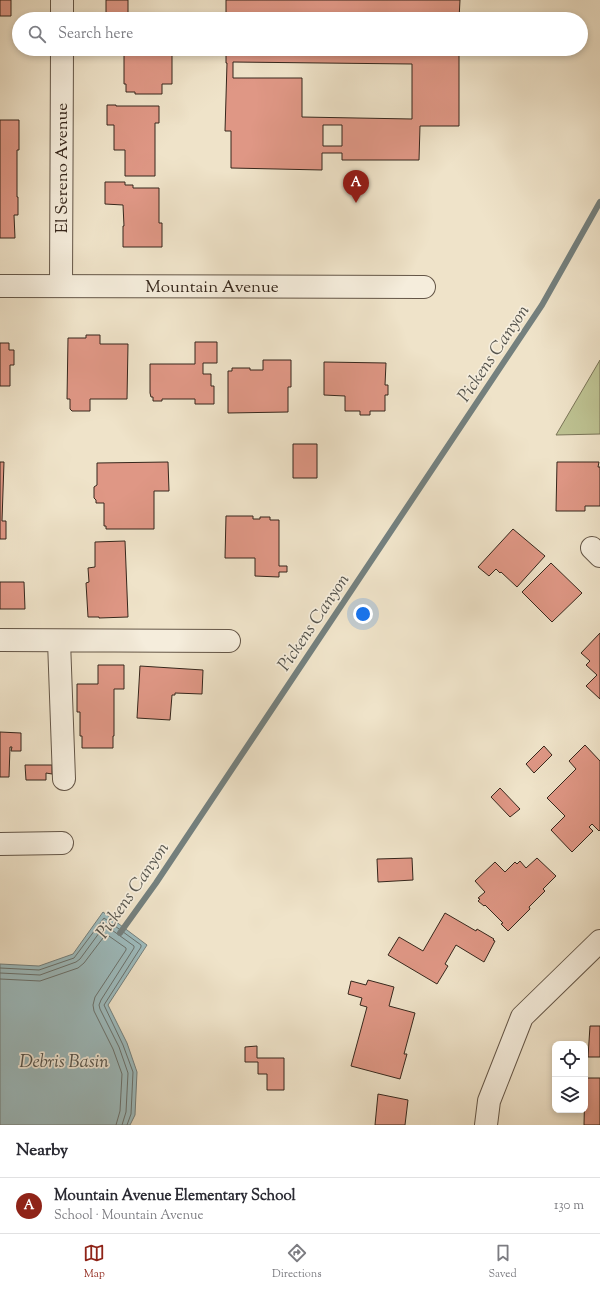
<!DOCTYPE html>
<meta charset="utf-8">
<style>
:root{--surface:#fff;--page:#f7f7f7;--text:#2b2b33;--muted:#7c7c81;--line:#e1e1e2;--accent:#8f2418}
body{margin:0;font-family:"Sorts Mill Goudy",serif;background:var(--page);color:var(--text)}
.controls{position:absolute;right:12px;bottom:12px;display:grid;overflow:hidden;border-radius:8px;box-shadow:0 2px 6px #0003}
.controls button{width:36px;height:36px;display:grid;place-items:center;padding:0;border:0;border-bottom:1px solid var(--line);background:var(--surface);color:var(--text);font:20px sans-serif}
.you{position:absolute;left:363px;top:614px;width:14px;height:14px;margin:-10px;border:3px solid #fff;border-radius:50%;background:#1a73e8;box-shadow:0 0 0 6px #1a73e833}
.badge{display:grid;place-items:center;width:26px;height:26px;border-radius:50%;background:var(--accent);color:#fff;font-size:13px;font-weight:700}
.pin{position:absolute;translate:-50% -33px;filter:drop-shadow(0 1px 2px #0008)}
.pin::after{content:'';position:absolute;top:21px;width:14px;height:12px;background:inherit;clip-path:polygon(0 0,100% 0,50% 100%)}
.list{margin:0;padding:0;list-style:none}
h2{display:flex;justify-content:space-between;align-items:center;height:52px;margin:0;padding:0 16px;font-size:17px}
h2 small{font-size:13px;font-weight:400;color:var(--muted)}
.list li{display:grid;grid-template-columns:26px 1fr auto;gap:12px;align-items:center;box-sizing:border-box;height:56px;padding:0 16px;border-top:1px solid var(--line)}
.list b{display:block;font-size:15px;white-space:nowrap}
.list p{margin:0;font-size:13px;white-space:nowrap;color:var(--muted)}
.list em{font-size:13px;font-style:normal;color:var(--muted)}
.icon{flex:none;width:22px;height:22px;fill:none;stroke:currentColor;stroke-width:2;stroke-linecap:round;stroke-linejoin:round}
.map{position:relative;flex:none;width:600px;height:1125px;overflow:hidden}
.search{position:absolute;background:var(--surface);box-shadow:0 2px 6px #0003;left:12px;right:12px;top:12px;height:44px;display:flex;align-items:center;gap:10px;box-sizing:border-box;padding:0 14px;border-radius:22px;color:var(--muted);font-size:15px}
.sheet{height:108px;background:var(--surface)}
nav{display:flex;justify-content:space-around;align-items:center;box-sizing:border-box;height:56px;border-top:1px solid var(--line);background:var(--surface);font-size:11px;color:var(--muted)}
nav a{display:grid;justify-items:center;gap:2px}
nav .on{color:var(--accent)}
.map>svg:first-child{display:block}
</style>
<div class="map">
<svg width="600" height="1125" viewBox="0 0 600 1125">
<rect width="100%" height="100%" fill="#efe3c9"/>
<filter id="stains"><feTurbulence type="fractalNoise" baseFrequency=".005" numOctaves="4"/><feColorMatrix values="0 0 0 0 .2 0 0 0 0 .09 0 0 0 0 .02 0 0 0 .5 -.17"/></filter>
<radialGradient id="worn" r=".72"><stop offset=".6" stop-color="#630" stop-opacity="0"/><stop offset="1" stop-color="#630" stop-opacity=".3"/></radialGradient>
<path fill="#bec393" stroke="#7a7558" d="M600,360V434L556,435Z"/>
<path fill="#9dbcbf" stroke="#74807e" d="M103,912L147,945L108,1005L127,1043L137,1072L135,1115L130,1125H0V964L39,966L73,954Z"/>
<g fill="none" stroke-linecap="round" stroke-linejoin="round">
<path stroke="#6a726e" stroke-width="1" d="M0,968L39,970L74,958L104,918L141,945V947L104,1005L123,1045L133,1072L131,1114L127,1125
M0,973L40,975L76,962L80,959L105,925L134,946V948L101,1000L99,1005L100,1009L119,1047L128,1073L126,1112L122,1125
M0,979L40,981L78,968L84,963L106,934L126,948V950L95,997L93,1005L94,1011L113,1049L122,1074L120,1111L116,1125"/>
<path stroke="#74807e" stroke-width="6" d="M120,933L156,883L542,305L600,202"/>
</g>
<path fill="#df9785" stroke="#36271c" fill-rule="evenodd" d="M0,0H11V16H0Z
M106,0H128V18H106Z
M226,0H460L459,19H226Z
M124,49H143V54H155V49H172V84H162V94H135V92H126V84H124Z
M217,49H459V126H420L419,160H342V153H322V170L231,168V131H225L227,63H226V55L216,54ZM233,62L412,64V119L302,117V78H233ZM323,125H342V146H323Z
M107,105H116V106H159V123H155V176H125V150H114V125H107Z
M0,120H19V150H17V197H18V215H14L15,238H0Z
M105,182H125V185H133V188H159V223H162V247H123V226H124L123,205L105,204Z
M86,335H100V344H128L127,399H90V411H72L70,409V399H67L68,338H86Z
M195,342H217V363H203V374H211V386H214V404H195V399H162V401H153V397H151L150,393V364H195Z
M0,343H9V350H14V365H10V386H0Z
M263,360H291V387H288V412L228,413V371H232V368H250V370H263Z
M324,362L386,363L385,385H388V395H385V411H370V415H360V411H345V396L324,395Z
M293,444H317V478H293Z
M0,462H4L2,521H6V539H0Z
M168,462L169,491H154V529H106V526H104V503H96V500L94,498V487L97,485V463Z
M557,462H599L598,467H600V506H585V511H556Z
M226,516H253V519H260V517H270V520H279V566H287V572H279V577L255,576V558H225Z
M513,529L545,556L517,587L501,572L500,573L496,569L489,576L478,567Z
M125,541L128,617L99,618V617H88L86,583L89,582L88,568L95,567V542Z
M551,563L582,593L552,622L522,592Z
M0,582H24L25,609H0Z
M600,633V699L586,686L597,675L586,665L590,661L581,653Z
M98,665H124V689H114V736H113V748H82V736H80V712H77V684H98Z
M140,666L203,670L202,694L175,693V695H172L170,720L137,718Z
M0,732L21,733V751H11L12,747H10L9,777H0Z
M585,745L600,761V830L599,831L592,824L589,827L593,831L572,852L551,830L565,816L547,798L576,769L569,761Z
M544,746L552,755L534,773L526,764Z
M25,765H52V774L46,773V780H26Z
M500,788L520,809L510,817L491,797Z
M412,858L413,880L378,882L377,859Z
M537,858L556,876L543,889L545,891L529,907L530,909L508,931L501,924L503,923L485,905L484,906L478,901L480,899L478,898L485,892L475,881L495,862L505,872L515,862L517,864L520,861L526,868Z
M445,913L476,931L477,929L494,939L493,940L495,941L484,962L456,945L445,964L448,966L437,984L388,955L399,937L423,951Z
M368,980L394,987L389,1006L415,1013L404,1054H407L400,1079L351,1066L367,1007L360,1005L362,998L348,994L351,981L366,985Z
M590,1026H600V1057H588Z
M257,1046V1058H284V1090H267V1074H258V1062H245V1047Z
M585,1078H600V1125H584Z
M378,1094L408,1100L405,1125H375Z"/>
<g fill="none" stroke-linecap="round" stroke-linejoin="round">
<defs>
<path id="minor" d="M62,19V0
M0,286L424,287
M61,286L62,49
M592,548L600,556
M0,640L229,641
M59,641L64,779
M0,844L62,843
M486,1125L489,1101L522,1017L600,941"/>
</defs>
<use href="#minor" stroke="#645647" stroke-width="24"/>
<use href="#minor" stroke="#f5eddc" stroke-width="22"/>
</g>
<g text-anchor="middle" stroke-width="3.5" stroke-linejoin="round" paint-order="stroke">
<g font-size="17" fill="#36271c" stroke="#f5eddc">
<text transform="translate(61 168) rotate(-90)" y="6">El Sereno Avenue</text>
<text x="212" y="292">Mountain Avenue</text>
</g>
<g font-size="18" font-style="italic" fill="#55544d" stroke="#f5eddc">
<text transform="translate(493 353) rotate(-56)" y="6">Pickens Canyon</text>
<text transform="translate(313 622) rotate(-56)" y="6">Pickens Canyon</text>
<text transform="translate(132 890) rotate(-55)" y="6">Pickens Canyon</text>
<text x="64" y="1067">Debris Basin</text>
</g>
</g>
<rect width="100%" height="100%" filter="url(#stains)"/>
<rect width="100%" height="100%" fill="url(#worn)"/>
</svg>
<div class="controls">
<button><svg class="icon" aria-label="locate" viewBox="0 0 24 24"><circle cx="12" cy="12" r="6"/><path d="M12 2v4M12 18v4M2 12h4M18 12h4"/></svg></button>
<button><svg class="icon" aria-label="layers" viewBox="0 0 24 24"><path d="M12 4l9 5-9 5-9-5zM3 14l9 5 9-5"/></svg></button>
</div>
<div class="you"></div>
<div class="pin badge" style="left:356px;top:203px">A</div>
<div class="search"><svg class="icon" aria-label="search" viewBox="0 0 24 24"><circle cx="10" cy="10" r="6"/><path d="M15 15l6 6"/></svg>Search here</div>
</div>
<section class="sheet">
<h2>Nearby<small></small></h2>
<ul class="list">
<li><span class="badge">A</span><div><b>Mountain Avenue Elementary School</b><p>School · Mountain Avenue</p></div><em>130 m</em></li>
</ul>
</section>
<nav>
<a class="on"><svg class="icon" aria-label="map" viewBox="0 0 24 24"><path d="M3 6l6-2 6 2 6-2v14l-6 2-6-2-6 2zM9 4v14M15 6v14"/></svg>Map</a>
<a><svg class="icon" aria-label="directions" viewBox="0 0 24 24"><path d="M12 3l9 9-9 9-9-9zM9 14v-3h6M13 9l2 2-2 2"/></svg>Directions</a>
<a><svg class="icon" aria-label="saved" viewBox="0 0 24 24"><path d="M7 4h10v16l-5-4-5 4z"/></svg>Saved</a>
</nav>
